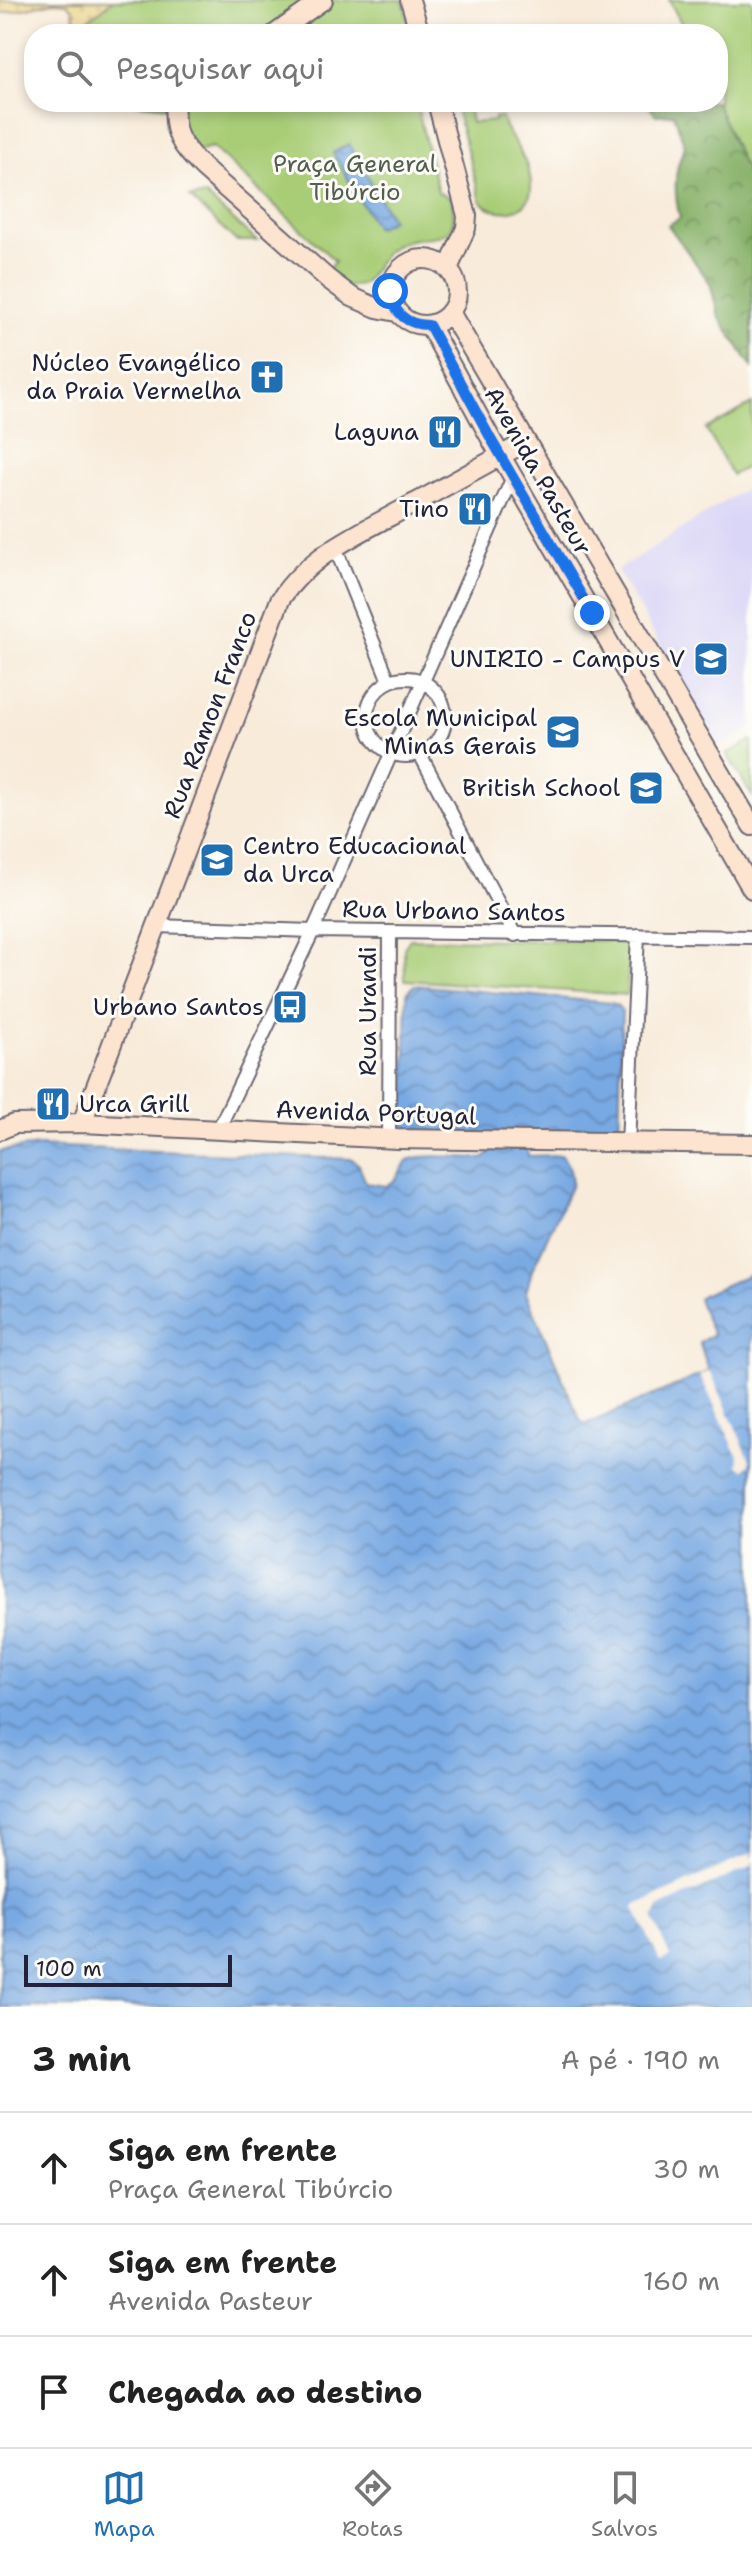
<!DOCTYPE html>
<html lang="pt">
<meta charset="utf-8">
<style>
:root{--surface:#fff;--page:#f6f6f6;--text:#222;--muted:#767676;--line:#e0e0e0;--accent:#1f6fb2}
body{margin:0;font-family:"Shantell Sans",sans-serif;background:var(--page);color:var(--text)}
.scale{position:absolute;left:24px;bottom:20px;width:208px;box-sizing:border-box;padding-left:8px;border:4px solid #22223b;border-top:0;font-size:22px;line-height:28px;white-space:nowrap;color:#22223b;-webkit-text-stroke:6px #fdfcf7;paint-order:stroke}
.stop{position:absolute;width:24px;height:24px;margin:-18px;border:6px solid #1a73e8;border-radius:50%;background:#fff}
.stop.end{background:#1a73e8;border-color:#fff;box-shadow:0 2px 8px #0008}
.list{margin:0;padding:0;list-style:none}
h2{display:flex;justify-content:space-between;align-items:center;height:104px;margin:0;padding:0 32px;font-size:34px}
h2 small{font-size:26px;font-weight:400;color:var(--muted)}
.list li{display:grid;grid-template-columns:52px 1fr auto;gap:24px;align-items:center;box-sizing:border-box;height:112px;padding:0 32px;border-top:2px solid var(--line)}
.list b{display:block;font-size:30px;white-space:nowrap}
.list p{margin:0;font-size:26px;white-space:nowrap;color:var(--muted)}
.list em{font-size:26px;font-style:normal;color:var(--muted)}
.icon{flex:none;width:44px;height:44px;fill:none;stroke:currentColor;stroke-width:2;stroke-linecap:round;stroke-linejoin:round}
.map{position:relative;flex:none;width:752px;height:2007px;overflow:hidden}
.search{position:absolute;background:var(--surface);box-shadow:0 4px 12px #0003;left:24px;right:24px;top:24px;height:88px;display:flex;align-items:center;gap:20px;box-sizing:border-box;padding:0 28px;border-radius:32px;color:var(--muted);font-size:30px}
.sheet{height:440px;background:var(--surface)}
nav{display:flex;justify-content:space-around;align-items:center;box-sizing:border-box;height:112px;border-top:2px solid var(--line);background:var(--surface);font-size:22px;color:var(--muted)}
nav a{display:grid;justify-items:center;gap:4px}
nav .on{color:var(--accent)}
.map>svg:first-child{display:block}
</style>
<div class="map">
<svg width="752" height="2007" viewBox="0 0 752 2007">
<defs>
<pattern id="forest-crowns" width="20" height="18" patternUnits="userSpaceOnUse" patternTransform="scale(2)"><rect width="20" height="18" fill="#86b068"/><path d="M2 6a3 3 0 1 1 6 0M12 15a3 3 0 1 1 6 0" fill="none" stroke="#6d8f57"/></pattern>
<pattern id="sand-dots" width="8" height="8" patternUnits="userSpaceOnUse" patternTransform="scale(2)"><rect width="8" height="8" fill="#eeda9e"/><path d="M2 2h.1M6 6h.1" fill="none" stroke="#ccbb89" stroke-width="1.8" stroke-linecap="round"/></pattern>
<pattern id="water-waves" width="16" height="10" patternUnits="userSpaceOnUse" patternTransform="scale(2)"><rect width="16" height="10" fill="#78a9e3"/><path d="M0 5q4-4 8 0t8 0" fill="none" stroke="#6289b9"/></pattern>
</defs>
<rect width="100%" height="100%" fill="#fdfcf7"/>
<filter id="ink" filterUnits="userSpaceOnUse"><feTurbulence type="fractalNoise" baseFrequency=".0125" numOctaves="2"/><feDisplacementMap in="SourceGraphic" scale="16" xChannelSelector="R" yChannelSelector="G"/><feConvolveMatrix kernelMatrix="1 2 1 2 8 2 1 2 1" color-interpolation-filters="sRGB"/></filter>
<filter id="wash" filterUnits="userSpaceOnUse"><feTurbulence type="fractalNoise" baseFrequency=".006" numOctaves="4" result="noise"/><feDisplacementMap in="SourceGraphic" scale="32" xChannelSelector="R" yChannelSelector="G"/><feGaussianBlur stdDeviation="1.8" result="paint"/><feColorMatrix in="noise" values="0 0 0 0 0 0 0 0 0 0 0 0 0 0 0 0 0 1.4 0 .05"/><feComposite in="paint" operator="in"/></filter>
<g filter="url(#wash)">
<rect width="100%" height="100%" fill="#f8ebda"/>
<path fill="#dad6f7" d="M752,484V728L719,746L617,570Z"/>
<path fill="#a9cd77" stroke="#667859" stroke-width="2" d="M113,0H403L411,34H81L80,26Z
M669,0H752V230L700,102H718V34H687Z
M123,102H416L438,192L451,198C464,251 426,229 396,245C379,254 376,272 362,284L347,287L328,269L335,261L212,147L199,151L179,125L166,126L168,107Z
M454,102H468L471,123L494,121L495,117L502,118L505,127C514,142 531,166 531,185C533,214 497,219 481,201Z
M206,196L257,241H236L190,197Z
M752,404V464L732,475L706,429Z
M752,740V796L727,754Z
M410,939L628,941L630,949L627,995L405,980L404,948Z"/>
<path fill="url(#forest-crowns)" stroke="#546952" stroke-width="2" d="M646,102H716L741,161L752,177V367L719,317L710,283L668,225L680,218C674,194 673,169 685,147L674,114L656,115Z"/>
<path fill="url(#sand-dots)" stroke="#887e6c" stroke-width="2" d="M0,0H113L80,26L74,16L73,9L67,3L54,2L0,14Z"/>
<path fill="url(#water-waves)" stroke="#4d668f" stroke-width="2" d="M349,144L392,220L376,228L333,153Z
M414,985L612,1003L618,1006L622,1012L619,1134L526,1141L528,1156L562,1155L570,1169L572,1184L532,1270L526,1293L581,1422L587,1424L709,1371L699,1342L713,1335L698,1299L702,1295L752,1273V2007H0V1151L38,1146L352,1159L359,1165L366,1183L386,1186C398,1181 399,1171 407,1162C417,1152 468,1158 483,1159L491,1151L492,1143L404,1132L407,993Z"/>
<path fill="#f8ebda" d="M710,1371L749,1458L750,1463L745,1469L738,1466L739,1458L700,1375Z
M752,1853V1866L660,1907L653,1918L670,1957L660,1961L634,1906Z"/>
</g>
<g filter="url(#ink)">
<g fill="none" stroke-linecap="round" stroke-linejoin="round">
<defs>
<path id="street" d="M335,547L389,681
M367 717a39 39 0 1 1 78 0a39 39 0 1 1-78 0Z
M420,754L515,935
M155,926L313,931L752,937
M218,1130L313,931L513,477
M389,1139L390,932
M628,1144L638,935"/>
<path id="secondary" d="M410,0L420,34
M275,34L323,0
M175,102C172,135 181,145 203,168L328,279L352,297L377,308L397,312
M437,102L467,216L466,228L448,269
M391 292a33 33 0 1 1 66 0a33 33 0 1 1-66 0Z
M450,312L752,826
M429,325L491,439L752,889
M82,1123L280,600C310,553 366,530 413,504C451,484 488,462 526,442
M0,1130L14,1124L82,1123L397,1139L752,1144"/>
</defs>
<use href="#street" stroke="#6d6873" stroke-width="16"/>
<use href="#secondary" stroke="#6d6873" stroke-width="22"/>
<use href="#street" stroke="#fff" stroke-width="12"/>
<use href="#secondary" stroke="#fde4d1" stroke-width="18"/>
</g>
</g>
<g fill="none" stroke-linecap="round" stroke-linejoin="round" filter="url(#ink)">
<path stroke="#1a73e8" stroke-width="10" d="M390,291C394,313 406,325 429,325L491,439L592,613"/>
</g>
<defs>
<symbol id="church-square" viewBox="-11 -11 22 22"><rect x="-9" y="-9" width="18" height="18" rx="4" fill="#1f6fb2" stroke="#fdfcf7"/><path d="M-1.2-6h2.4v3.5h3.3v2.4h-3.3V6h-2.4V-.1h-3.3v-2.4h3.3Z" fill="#fff"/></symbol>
<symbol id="restaurant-square" viewBox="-11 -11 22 22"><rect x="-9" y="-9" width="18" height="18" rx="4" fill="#1f6fb2" stroke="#fdfcf7"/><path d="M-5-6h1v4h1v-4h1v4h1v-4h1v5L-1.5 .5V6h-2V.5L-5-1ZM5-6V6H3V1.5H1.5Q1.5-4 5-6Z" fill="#fff"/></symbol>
<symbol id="university-square" viewBox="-11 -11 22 22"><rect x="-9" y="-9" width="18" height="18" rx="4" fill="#1f6fb2" stroke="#fdfcf7"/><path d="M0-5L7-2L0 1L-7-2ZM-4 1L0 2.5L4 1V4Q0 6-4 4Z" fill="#fff"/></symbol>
<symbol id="school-square" viewBox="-11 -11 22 22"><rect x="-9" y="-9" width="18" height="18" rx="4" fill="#1f6fb2" stroke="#fdfcf7"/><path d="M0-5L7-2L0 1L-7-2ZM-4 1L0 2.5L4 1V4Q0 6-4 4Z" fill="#fff"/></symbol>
<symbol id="bus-square" viewBox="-11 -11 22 22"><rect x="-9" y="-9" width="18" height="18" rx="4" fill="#1f6fb2" stroke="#fdfcf7"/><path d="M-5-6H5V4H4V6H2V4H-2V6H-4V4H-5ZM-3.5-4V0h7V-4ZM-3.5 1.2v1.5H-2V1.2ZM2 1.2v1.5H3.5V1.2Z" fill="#fff"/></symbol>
</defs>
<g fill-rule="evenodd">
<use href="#church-square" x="247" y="357" width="40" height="40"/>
<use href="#restaurant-square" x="425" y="412" width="40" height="40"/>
<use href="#restaurant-square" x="455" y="489" width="40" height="40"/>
<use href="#university-square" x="691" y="639" width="40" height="40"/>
<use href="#school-square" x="543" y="712" width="40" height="40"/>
<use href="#school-square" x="626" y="768" width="40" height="40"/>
<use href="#school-square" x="197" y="840" width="40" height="40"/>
<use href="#bus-square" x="270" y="987" width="40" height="40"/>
<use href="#restaurant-square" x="33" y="1084" width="40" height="40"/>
</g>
<g text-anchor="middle" stroke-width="6" stroke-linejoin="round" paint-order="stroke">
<g font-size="24" fill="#515e50" stroke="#fdfcf7">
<text x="355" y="172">Praça General<tspan x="355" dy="28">Tibúrcio</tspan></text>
</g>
<g font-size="24" fill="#22223b" stroke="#fdfcf7" text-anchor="end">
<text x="241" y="371">Núcleo Evangélico<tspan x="241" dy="28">da Praia Vermelha</tspan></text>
<text x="419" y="440">Laguna</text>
<text x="449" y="517">Tino</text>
<text x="685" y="667">UNIRIO - Campus V</text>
<text x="537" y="726">Escola Municipal<tspan x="537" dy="28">Minas Gerais</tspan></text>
<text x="620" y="796">British School</text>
<text x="243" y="854" text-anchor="start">Centro Educacional<tspan x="243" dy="28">da Urca</tspan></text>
<text x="264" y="1015">Urbano Santos</text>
<text x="79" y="1112" text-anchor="start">Urca Grill</text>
</g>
<g font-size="24" fill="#22223b" stroke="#fdfcf7">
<text transform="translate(538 471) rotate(60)" y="8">Avenida Pasteur</text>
<text transform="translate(210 715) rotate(-69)" y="8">Rua Ramon Franco</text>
<text transform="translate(454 911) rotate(1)" y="8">Rua Urbano Santos</text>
<text transform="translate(368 1011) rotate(-90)" y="8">Rua Urandi</text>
<text transform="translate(376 1113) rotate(2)" y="8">Avenida Portugal</text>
</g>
</g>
</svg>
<div class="scale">100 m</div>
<div class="stop" style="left:390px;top:291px"></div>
<div class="stop end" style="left:592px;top:613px"></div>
<div class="search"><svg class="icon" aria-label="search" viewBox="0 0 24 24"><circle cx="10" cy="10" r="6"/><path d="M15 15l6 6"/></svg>Pesquisar aqui</div>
</div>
<section class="sheet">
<h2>3 min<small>A pé · 190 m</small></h2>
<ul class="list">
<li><svg class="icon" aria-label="ahead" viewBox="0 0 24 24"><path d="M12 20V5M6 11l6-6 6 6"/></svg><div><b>Siga em frente</b><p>Praça General Tibúrcio</p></div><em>30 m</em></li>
<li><svg class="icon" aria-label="ahead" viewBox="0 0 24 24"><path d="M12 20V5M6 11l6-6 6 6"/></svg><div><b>Siga em frente</b><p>Avenida Pasteur</p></div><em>160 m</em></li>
<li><svg class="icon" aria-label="arrive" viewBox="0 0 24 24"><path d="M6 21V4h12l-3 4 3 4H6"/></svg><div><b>Chegada ao destino</b></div></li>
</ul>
</section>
<nav>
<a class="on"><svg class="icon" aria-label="map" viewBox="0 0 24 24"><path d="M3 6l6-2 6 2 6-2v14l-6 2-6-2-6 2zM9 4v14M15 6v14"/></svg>Mapa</a>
<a><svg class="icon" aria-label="directions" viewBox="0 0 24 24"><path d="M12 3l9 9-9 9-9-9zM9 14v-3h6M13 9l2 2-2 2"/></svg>Rotas</a>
<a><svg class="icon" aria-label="saved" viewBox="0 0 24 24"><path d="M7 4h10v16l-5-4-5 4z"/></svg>Salvos</a>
</nav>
